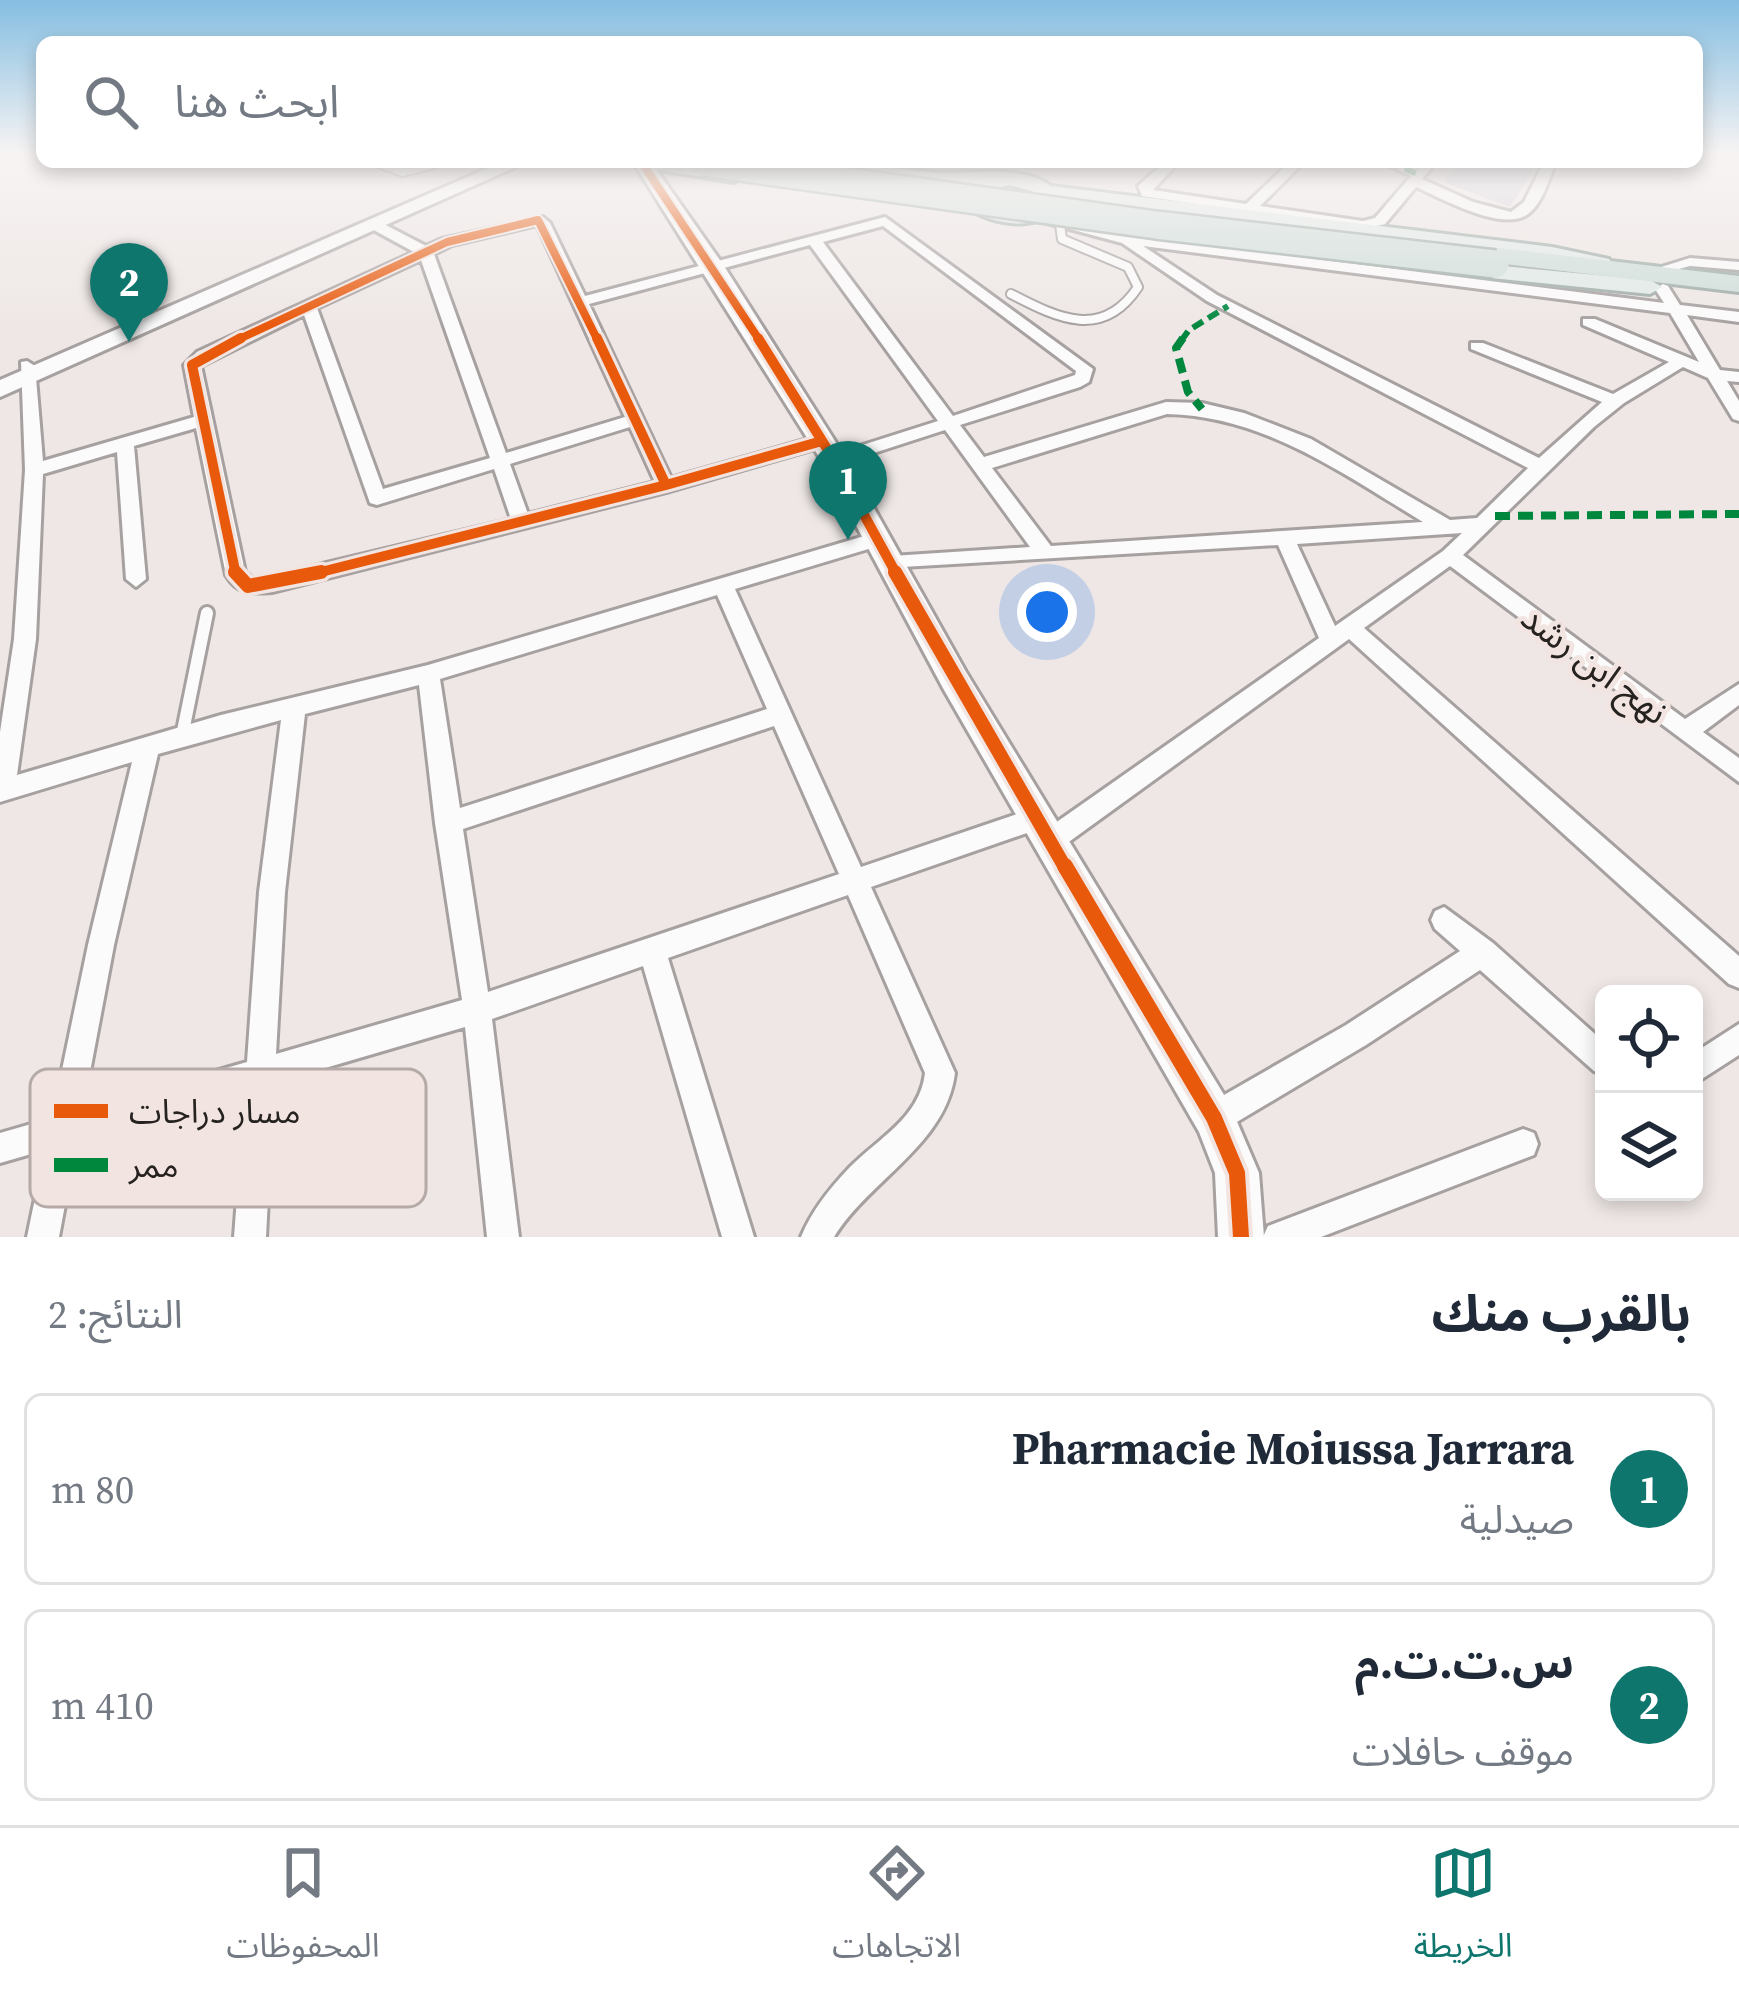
<!DOCTYPE html>
<html lang="ar">
<meta charset="utf-8">
<style>
:root{--surface:#fff;--page:#f6f6f7;--text:#1f2937;--muted:#747a83;--line:#e0e1e3;--accent:#0f766e}
body{margin:0;font-family:"Source Serif 4","Noto Sans Arabic",serif;background:var(--page);color:var(--text);direction:rtl}
.controls{position:absolute;right:36px;bottom:36px;display:grid;overflow:hidden;border-radius:18px;box-shadow:0 6px 18px #0003}
.controls button{width:108px;height:108px;display:grid;place-items:center;padding:0;border:0;border-bottom:3px solid var(--line);background:var(--surface);color:var(--text);font:60px sans-serif}
.you{position:absolute;left:1047px;top:612px;width:42px;height:42px;margin:-30px;border:9px solid #fff;border-radius:50%;background:#1a73e8;box-shadow:0 0 0 18px #1a73e833}
.badge{display:grid;place-items:center;width:78px;height:78px;border-radius:50%;background:var(--accent);color:#fff;font-size:39px;font-weight:700}
.pin{position:absolute;translate:-50% -99px;filter:drop-shadow(0 3px 6px #0008)}
.pin::after{content:'';position:absolute;top:63px;width:42px;height:36px;background:inherit;clip-path:polygon(0 0,100% 0,50% 100%)}
.list{margin:0;padding:0;list-style:none}
h2{display:flex;justify-content:space-between;align-items:center;height:156px;margin:0;padding:0 48px;font-size:51px}
h2 small{font-size:39px;font-weight:400;color:var(--muted)}
.list li{display:grid;grid-template-columns:78px 1fr auto;gap:36px;align-items:center;box-sizing:border-box;height:192px;margin:0 24px 24px;padding:0 24px;border:3px solid var(--line);border-radius:18px}
.list b{display:block;font-size:45px;white-space:nowrap}
.list p{margin:0;font-size:39px;white-space:nowrap;color:var(--muted)}
.list em{font-size:39px;font-style:normal;color:var(--muted)}
.icon{flex:none;width:66px;height:66px;fill:none;stroke:currentColor;stroke-width:2;stroke-linecap:round;stroke-linejoin:round}
.map{position:relative;flex:none;width:1739px;height:1237px;overflow:hidden;direction:ltr}
.search{position:absolute;background:var(--surface);box-shadow:0 6px 18px #0003;left:36px;right:36px;top:36px;height:132px;display:flex;align-items:center;gap:30px;box-sizing:border-box;padding:0 42px;border-radius:18px;color:var(--muted);font-size:45px}
.sheet{height:588px;background:var(--surface)}
nav{display:flex;justify-content:space-around;align-items:center;box-sizing:border-box;height:168px;border-top:3px solid var(--line);background:var(--surface);font-size:33px;color:var(--muted)}
nav a{display:grid;justify-items:center;gap:6px}
nav .on{color:var(--accent)}
.map>svg:first-child{display:block}
</style>
<div class="map">
<svg width="1739" height="1237" viewBox="0 0 1739 1237">
<rect width="100%" height="100%" fill="#eee7e5"/>
<path fill="#d4d0db" d="M1458,162H1539L1510,207L1443,182Z"/>
<g fill="none" stroke-linecap="round" stroke-linejoin="round">
<defs>
<path id="lane-far1" d="M376,162L403,172L442,162
M1011,294C1059,319 1103,340 1138,287L1128,267L1062,239L1060,225"/>
<path id="lane" d="M182,736L207,613"/>
<path id="street" d="M1165,162H1179L1153,190L1246,204L1290,162H1304L1260,206L1363,221L1375,218L1411,176L1382,162H1399L1417,169L1423,162H1436L1422,179L1473,202L1511,212L1524,202L1544,162H1556C1549,178 1543,203 1528,214C1503,233 1441,198 1416,187L1385,224L1363,229L1142,196L1138,186Z
M1041,213L1125,235L1664,303L1655,289L1663,284L1668,286L1680,305L1739,312V322L1687,315L1720,370L1739,372V382L1727,381L1739,401V421L1733,419L1708,378L1683,367L1624,403L1594,427L1463,555L1685,719L1739,684V705L1703,732L1739,758V782L1450,566L1364,628L1739,956V988L1729,984L1349,639L1059,849L1050,852L1041,849L1038,841L1041,833L1319,638L1278,545L885,568L882,563L885,558L892,556L1030,547L945,430L840,464H828L825,460L828,456L938,421L810,245L589,304L671,478L822,435L831,441L828,445L666,492L272,592C251,593 238,595 226,575L196,428L134,446L146,579L136,587L126,579L117,452L43,474L36,639L17,775L221,715L428,665L878,532L885,534L888,539L885,544L735,589L861,867L1038,807L1047,810L1050,818L1047,826L871,887L955,1073C946,1145 870,1179 834,1237H801C812,1210 830,1188 850,1167C879,1138 920,1117 925,1073L848,895L668,958L754,1237H722L643,966L492,1019L519,1237H487L465,1027L274,1083L266,1237H234L245,1092L77,1141L59,1237H27L45,1150L0,1163V1133L52,1118L88,945L132,762L0,802V732L14,639L25,470L21,362L27,361L35,366L43,461L194,417L184,365L197,352L414,252L370,228V222H380L426,246L442,239L543,217L550,223L585,296L885,217L1093,369L1089,382L1080,387L960,425L984,457L1166,402L1202,403L1244,413L1311,439L1450,520L1477,518L1528,468L1207,301L1122,243L1036,220L1034,217ZM537,225L625,417L506,453L434,254L452,245ZM883,226L1076,371L1075,375L953,416L823,242ZM1143,246L1670,313L1699,362L1595,319H1583V325L1669,362L1613,394L1483,343H1471V349L1602,402L1539,458L1217,295ZM421,260L490,458L383,489L317,308ZM304,315L370,503L377,505L494,469L511,519L272,576L252,578L245,572L201,366ZM1167,414C1264,416 1342,473 1423,522L1051,546L992,468ZM630,427L655,482L528,514L510,464ZM1462,533L1443,551L1335,626L1297,544ZM717,595L767,709L460,808L440,679ZM419,685L435,823L462,1000L276,1054L285,892L305,714ZM281,720L259,892L247,1062L83,1109L114,945L158,754ZM774,726L839,874L488,992L463,829Z
M1690,258L1739,262V270L1690,266L1649,277L1642,273Z
M1444,907L1493,943L1604,1042V1075L1594,1071L1480,970L1366,1045L1225,1129L1214,1133L1203,1129L1199,1118L1203,1107L1346,1025L1460,951L1435,929L1431,920L1435,911Z
M1739,1024V1055L1694,1084V1053Z
M1523,1129L1534,1133L1538,1144L1534,1155L1321,1237H1263L1268,1226Z"/>
<path id="secondary" d="M502,162H527L0,397V380Z
M633,162H651L724,266L847,460L966,672L1229,1103L1259,1173L1264,1237H1218L1215,1173L1199,1132L944,690L821,460Z"/>
<path id="primary" d="M644,162C674,162 720,158 744,176L734,182L653,169Z
M808,162C850,162 889,168 931,172C968,176 1020,163 1051,186L1552,247L1609,259L1613,264L1601,271L1552,261L1059,200C1047,236 991,224 967,208L961,196L970,186L818,168ZM1010,185L1032,191L1037,204L1010,210L984,200L990,189Z
M1459,262L1650,280L1662,287L1650,294L1451,274V264Z"/>
<path id="highway" d="M1490,247L1739,276V292L1480,261L1476,255L1480,249Z"/>
</defs>
<use href="#lane-far1" stroke="#a6a1a0" stroke-width="12"/>
<use href="#lane" stroke="#a6a1a0" stroke-width="18"/>
<use href="#street" stroke="#a6a1a0" stroke-width="6"/>
<use href="#secondary" stroke="#a6a1a0" stroke-width="6"/>
<use href="#primary" stroke="#9daba6" stroke-width="6"/>
<use href="#highway" stroke="#9daba6" stroke-width="6"/>
<use href="#lane-far1" stroke="#fcfbfb" stroke-width="8"/>
<use href="#lane" stroke="#fcfbfb" stroke-width="12"/>
<use href="#street" fill="#fcfbfb" fill-rule="evenodd"/>
<use href="#secondary" fill="#fcfbfb" fill-rule="evenodd"/>
<use href="#primary" fill="#e1eae8" fill-rule="evenodd"/>
<use href="#highway" fill="#cfdeda" fill-rule="evenodd"/>
<defs>
<path id="highway-bridge" d="M704,162L1156,225L1495,264"/>
</defs>
<use href="#highway-bridge" stroke="#9daba6" stroke-width="32" stroke-linecap="butt"/>
<use href="#highway-bridge" stroke="#cfdeda" stroke-width="27"/>
<path stroke="#00873e" stroke-width="6" stroke-dasharray="12 6" stroke-linecap="butt" d="M1388,162L1420,175
M1181,341L1189,330L1228,306"/>
<path stroke="#00873e" stroke-width="8" stroke-dasharray="15 8" stroke-linecap="butt" d="M1183,338L1176,348L1188,392L1202,409
M1495,516L1739,514"/>
<defs>
<path id="cycleway-far3" d="M642,163L760,341
M235,341L447,242L538,220L598,341"/>
<path id="cycleway-far2" d="M597,338L666,485
M758,338L834,460L897,575
M666,485L822,441
M236,575L192,365L241,338
M309,575L666,485"/>
<path id="cycleway-far1" d="M235,572L248,586L321,572
M895,572L1066,869"/>
<path id="cycleway" d="M1065,866L1214,1118L1237,1173L1241,1237"/>
</defs>
<use href="#cycleway-far3" stroke="#f2e5e1" stroke-width="12"/>
<use href="#cycleway-far2" stroke="#f2e5e1" stroke-width="16"/>
<use href="#cycleway-far1" stroke="#f2e5e1" stroke-width="21"/>
<use href="#cycleway" stroke="#f2e5e1" stroke-width="24"/>
<use href="#cycleway-far3" stroke="#e8590c" stroke-width="8"/>
<use href="#cycleway-far2" stroke="#e8590c" stroke-width="10"/>
<use href="#cycleway-far1" stroke="#e8590c" stroke-width="14"/>
<use href="#cycleway" stroke="#e8590c" stroke-width="16"/>
</g>
<linearGradient id="sky" x2="0" y2="1"><stop stop-color="#85bee2"/><stop offset="0.47" stop-color="#f7f4f3"/><stop offset="1" stop-color="#f7f4f3" stop-opacity="0"/></linearGradient>
<rect width="1739" height="327" fill="url(#sky)"/>
<g text-anchor="middle" stroke-width="10" stroke-linejoin="round" paint-order="stroke">
<g font-size="36" fill="#262220" stroke="#f2e5e1">
<text transform="translate(1595 664) rotate(37)" y="13">نهج ابن رشد</text>
</g>
</g>
<rect x="30" y="1069" width="396" height="138" rx="18" fill="#f2e5e1" stroke="#b5aaa7" stroke-width="3"/>
<rect x="54" y="1104" width="54" height="14" fill="#e8590c"/>
<rect x="54" y="1158" width="54" height="14" fill="#00873e"/>
<g font-size="33" fill="#262220">
<text x="129" y="1123">مسار دراجات</text>
<text x="129" y="1177">ممر</text>
</g>
</svg>
<div class="controls">
<button><svg class="icon" aria-label="locate" viewBox="0 0 24 24"><circle cx="12" cy="12" r="6"/><path d="M12 2v4M12 18v4M2 12h4M18 12h4"/></svg></button>
<button><svg class="icon" aria-label="layers" viewBox="0 0 24 24"><path d="M12 4l9 5-9 5-9-5zM3 14l9 5 9-5"/></svg></button>
</div>
<div class="you"></div>
<div class="pin badge" style="left:848px;top:540px">1</div>
<div class="pin badge" style="left:129px;top:342px">2</div>
<div class="search"><svg class="icon" aria-label="search" viewBox="0 0 24 24"><circle cx="10" cy="10" r="6"/><path d="M15 15l6 6"/></svg>ابحث هنا</div>
</div>
<section class="sheet">
<h2>بالقرب منك<small>النتائج: 2</small></h2>
<ul class="list">
<li><span class="badge">1</span><div><b>Pharmacie Moiussa Jarrara</b><p>صيدلية</p></div><em>80 m</em></li>
<li><span class="badge">2</span><div><b>س.ت.ت.م</b><p>موقف حافلات</p></div><em>410 m</em></li>
</ul>
</section>
<nav>
<a class="on"><svg class="icon" aria-label="map" viewBox="0 0 24 24"><path d="M3 6l6-2 6 2 6-2v14l-6 2-6-2-6 2zM9 4v14M15 6v14"/></svg>الخريطة</a>
<a><svg class="icon" aria-label="directions" viewBox="0 0 24 24"><path d="M12 3l9 9-9 9-9-9zM9 14v-3h6M13 9l2 2-2 2"/></svg>الاتجاهات</a>
<a><svg class="icon" aria-label="saved" viewBox="0 0 24 24"><path d="M7 4h10v16l-5-4-5 4z"/></svg>المحفوظات</a>
</nav>
